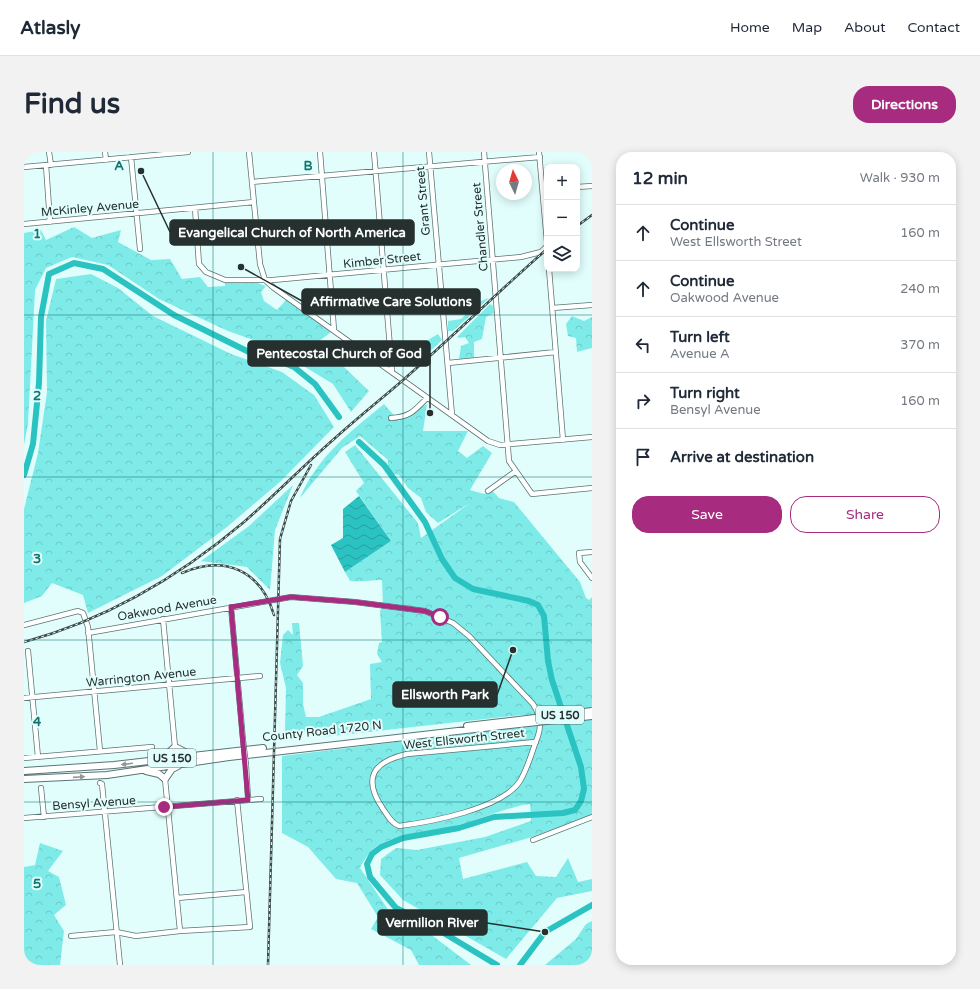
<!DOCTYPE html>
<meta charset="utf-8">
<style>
:root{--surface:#fff;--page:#f2f2f3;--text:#1f2937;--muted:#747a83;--line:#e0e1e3;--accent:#a72c7f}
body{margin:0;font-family:"Varela Round",sans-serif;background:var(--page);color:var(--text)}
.controls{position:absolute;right:12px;top:12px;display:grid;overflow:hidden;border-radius:8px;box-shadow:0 2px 10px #0003}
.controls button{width:36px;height:36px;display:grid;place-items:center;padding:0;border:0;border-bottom:1px solid var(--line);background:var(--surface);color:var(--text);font:20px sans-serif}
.compass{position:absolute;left:472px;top:12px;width:36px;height:36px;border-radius:50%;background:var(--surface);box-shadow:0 2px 10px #0003;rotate:355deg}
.stop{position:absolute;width:12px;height:12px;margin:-9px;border:3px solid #a72c7f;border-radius:50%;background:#fff}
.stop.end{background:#a72c7f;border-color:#fff;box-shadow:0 1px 4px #0008}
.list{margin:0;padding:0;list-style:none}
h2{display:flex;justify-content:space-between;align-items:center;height:52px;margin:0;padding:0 16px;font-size:17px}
h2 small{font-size:13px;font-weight:400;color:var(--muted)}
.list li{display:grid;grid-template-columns:26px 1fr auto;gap:12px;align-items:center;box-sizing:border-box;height:56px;padding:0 16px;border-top:1px solid var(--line)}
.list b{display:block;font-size:15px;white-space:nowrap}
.list p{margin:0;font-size:13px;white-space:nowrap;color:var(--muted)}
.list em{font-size:13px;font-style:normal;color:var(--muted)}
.actions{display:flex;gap:8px;padding:12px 16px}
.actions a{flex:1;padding:9px 0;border:1px solid var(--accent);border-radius:16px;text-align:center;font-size:14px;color:var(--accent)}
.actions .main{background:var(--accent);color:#fff}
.icon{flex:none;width:22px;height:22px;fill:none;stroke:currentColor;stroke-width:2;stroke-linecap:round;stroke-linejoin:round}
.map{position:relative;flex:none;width:568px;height:813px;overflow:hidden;border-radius:16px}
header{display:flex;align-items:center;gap:24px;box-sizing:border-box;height:56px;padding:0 20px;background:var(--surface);border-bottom:1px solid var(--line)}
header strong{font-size:19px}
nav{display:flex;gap:22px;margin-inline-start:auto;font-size:14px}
.intro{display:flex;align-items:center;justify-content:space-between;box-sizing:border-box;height:96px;padding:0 24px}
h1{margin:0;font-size:28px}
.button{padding:10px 18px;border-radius:16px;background:var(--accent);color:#fff;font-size:14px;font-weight:700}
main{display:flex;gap:24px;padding:0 24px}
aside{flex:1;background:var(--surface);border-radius:16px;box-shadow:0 2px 10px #0003}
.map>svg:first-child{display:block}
</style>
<header>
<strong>Atlasly</strong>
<nav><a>Home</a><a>Map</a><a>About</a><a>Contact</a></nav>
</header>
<div class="intro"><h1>Find us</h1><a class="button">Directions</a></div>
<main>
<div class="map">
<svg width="568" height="813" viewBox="0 0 568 813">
<defs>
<pattern id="forest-crowns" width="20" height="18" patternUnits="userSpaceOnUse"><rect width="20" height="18" fill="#7eebe9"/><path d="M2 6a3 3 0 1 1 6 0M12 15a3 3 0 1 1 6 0" fill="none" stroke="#6dcac8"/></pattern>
<pattern id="water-waves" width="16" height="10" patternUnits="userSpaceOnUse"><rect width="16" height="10" fill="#2bc3c2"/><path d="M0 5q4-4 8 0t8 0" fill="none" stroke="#259f9e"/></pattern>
</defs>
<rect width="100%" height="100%" fill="#e1fefc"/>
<path fill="url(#forest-crowns)" d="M50,75L68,86L97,78L94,90L127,108L146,107L158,127L176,125L184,135L201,134V130H231L242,134L237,140L240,149L253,158L262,148L307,180L294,190L345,239L327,260L309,232L273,210L235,190L204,179L135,147L84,113L48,105L22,116L11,138L4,272L0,293V81L17,78L22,88Z
M67,122L94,136L129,164L207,202L258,220L290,243L310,275L257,329L203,375L138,424L64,461L59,443L28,431L18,444L0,451V357L14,301L23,240L22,169L32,127Z
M465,146L429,179H424V169L437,167L454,150Z
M466,152L469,154L470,161L462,165L458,187L450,190V206L435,207L437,194L445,191L441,185L436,186L433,185Z
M548,164L560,169L568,165V196L553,200L552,186L544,184L542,172Z
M414,182L418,188L396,209L394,194Z
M360,252L375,269L403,252L399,279H444L434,299L443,306L459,294L468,301L446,338L460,342L467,337L475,346L490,350L556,430L562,446L565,448L568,445V663L508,685L435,706L439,727L503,710L512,724L532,725L544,706L554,730L568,727V739L533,746L482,807L379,748L356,723L357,707L372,696L393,698L461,685L507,669L506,652C483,655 461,666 438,672C412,679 383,680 358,691C349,695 340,707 336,716L365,759L405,781L447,813H395L387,798L347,777L354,765L333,731L312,727L284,695L258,681V604L504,574L503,564L498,563L299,585L293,578L275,580L272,586L265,584L261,589H256L261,579L262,536L256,511L259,483L264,478L269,483L268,471H275L279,514L273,523L279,531V552L282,565H295L347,547L346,512L358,510L353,502L355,491L358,490L356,459L359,454L358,428C347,428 338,430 326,429L321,420L367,389L332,339L340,331L321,300L331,293L394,371L397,386L446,351L414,371L402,360L397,346L384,336L375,323L364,321V308L336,284L318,296L276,346C293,305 326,280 360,252Z
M269,333L251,378L246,438L223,415L177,409L225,374Z
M16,691L39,699L24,719L35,725L42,753L30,763L40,779L36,813H13L0,810V715L11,713Z
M568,769V813H521L552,787L562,772Z"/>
<path fill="url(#water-waves)" d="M335,344L367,389L321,420L307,393L319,386V357Z"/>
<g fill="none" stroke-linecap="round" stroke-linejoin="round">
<path stroke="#2bc3c2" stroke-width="6" d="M335,290L360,313L401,370L418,407L431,426L449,437L505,449L514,453L520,464L524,509L528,528L557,615L560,637L557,649L551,658L539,661L470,665L435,676L379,686L357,695L348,702L343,712L346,725L372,756L403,771L473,813
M0,323L9,292L15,231L17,165L25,122L50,111L79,117L150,163L225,200L248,206L270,215L291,232L315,265
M496,813L521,780L568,753"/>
<defs>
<path id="minor" d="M25,0L27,13
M81,0L82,8
M225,0L236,112L241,128L250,136L464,289L476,293L568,285
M296,0L310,178
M350,0L368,220
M405,0L428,263
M460,0L485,309L508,342L568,336
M515,0L523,90
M107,5L116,97
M22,13L26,70
M0,15L164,0
M228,30L516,5
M553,35L568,34
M171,56L175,112L182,120L201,128H249L497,105L517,100L523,94
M0,72L230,50
M525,117L539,288
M528,156L568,153
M424,211L532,200
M367,266C386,265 390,259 403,246
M464,339L492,319
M568,400L555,401L556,410L568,426
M207,455L219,588
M139,467L151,595
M0,473L54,459L59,461L64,475L76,599
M64,481L267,445L331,450L401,459L429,471L445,484L509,552C515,561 518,573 514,584C508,599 504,616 496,629C478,657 406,670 375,674C367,671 364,664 359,657C338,626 349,610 383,602L512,590
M4,499L14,605
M0,546L236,524
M0,606L128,595
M222,613L224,647
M141,627L156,779
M76,631L78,632L96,813
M17,636L20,665
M0,666L237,647
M509,688L568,665
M153,746L222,740
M47,784L92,780L112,784L156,779L226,775L213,648"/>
<path id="major" d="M443,574L503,567
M136,605L141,604L151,595L167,603
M0,619L90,613L239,596
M122,619L135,622L141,627L148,617L154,614
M0,627L83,623L205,605L504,571"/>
</defs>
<use href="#minor" stroke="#5b7474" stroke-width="6"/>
<use href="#major" stroke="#5b7474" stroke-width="8"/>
<use href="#minor" stroke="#fff" stroke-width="4.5"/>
<use href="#major" stroke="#fff" stroke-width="6"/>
<defs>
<path id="rail" d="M553,74L568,63
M158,421C201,402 237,419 250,463
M0,490C81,468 156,424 220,370C251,343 279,314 310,287C332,267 356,248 378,229C427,186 474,140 523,97
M244,813L256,387L267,349L287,313"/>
</defs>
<use href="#rail" stroke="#3d4b4a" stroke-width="2.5"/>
<use href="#rail" stroke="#e1fefc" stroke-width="1" stroke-dasharray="3" stroke-linecap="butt"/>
<defs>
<path id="minor-bridge" d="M219,588L222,613"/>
<path id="major-bridge" d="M503,567L568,559
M504,571L568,564"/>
</defs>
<use href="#minor-bridge" stroke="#5b7474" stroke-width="6" stroke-linecap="butt"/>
<use href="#major-bridge" stroke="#5b7474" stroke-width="8" stroke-linecap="butt"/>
<use href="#minor-bridge" stroke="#fff" stroke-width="4.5"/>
<use href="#major-bridge" stroke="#fff" stroke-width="6"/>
</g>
<defs><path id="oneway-solid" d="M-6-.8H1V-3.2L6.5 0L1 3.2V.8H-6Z"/></defs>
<g fill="#929897">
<use href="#oneway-solid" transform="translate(103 612) rotate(173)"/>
<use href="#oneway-solid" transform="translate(55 625) rotate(-4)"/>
</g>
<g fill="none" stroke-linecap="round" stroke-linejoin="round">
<path stroke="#a72c7f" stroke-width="5" d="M140,655L224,648L207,455L267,445L331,450L401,459L416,465"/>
</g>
<path fill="none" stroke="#0f766e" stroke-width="1" stroke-opacity="0.55" d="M189,0V813M379,0V813M0,163H568M0,325H568M0,488H568M0,650H568"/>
<g text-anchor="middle" stroke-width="4" stroke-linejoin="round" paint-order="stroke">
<g fill="#e1fefc" stroke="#5d6e6c" stroke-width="1">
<rect x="512" y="554" width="48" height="18" rx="3"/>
<rect x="124" y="597" width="48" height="18" rx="3"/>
</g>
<g font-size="11" font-weight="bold" fill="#25302f">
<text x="536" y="567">US 150</text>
<text x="148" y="610">US 150</text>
</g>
<g font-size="12" fill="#25302f" stroke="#e1fefc">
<text transform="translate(399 49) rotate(-95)" y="4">Grant Street</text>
<text transform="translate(66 56) rotate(-5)" y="4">McKinley Avenue</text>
<text transform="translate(456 75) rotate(-95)" y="4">Chandler Street</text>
<text transform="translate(358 108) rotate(-6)" y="4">Kimber Street</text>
<text transform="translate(143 456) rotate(-10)" y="4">Oakwood Avenue</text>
<text transform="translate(117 525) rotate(-6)" y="4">Warrington Avenue</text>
<text transform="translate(298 579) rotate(-6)" y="4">County Road 1720 N</text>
<text transform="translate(440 587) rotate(-6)" y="4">West Ellsworth Street</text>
<text transform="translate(70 651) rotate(-4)" y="4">Bensyl Avenue</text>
</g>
</g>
<g font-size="13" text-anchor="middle" font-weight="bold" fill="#0f766e" stroke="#e1fefc" stroke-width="4" stroke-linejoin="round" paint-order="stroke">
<text x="95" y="18">A</text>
<text x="284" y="18">B</text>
<text x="13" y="86">1</text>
<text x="13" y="248">2</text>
<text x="13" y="411">3</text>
<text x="13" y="574">4</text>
<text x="13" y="736">5</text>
</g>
<path fill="none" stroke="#25302f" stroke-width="1.5" d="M117 19L146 80M217 115L278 149M406 261L406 201M489 498L473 543M521 780L463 771"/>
<g fill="#25302f" stroke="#e1fefc" stroke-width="1.5">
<circle cx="117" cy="19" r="4"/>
<circle cx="217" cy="115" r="4"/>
<circle cx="406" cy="261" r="4"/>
<circle cx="489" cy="498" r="4"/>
<circle cx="521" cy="780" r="4"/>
</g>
<g fill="#25302f" stroke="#25302f" stroke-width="1.5">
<rect x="146" y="68" width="244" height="25" rx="4"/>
<rect x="278" y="137" width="178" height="25" rx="4"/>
<rect x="224" y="189" width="182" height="25" rx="4"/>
<rect x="369" y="530" width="104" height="25" rx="4"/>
<rect x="354" y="758" width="109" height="25" rx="4"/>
</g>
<g font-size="13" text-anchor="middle" font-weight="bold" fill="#fff">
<text x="268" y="85">Evangelical Church of North America</text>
<text x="367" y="154">Affirmative Care Solutions</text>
<text x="315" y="206">Pentecostal Church of God</text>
<text x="421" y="547">Ellsworth Park</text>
<text x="408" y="775">Vermilion River</text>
</g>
</svg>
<div class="controls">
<button>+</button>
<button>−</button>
<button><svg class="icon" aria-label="layers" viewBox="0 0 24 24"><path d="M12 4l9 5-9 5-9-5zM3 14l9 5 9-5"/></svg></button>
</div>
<svg class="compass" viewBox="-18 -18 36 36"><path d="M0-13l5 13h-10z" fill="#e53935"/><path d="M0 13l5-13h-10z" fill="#747a83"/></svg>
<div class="stop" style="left:416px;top:465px"></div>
<div class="stop end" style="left:140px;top:655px"></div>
</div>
<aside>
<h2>12 min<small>Walk · 930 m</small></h2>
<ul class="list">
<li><svg class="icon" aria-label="ahead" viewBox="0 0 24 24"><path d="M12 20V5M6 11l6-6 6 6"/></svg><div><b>Continue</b><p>West Ellsworth Street</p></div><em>160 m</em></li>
<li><svg class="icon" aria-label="ahead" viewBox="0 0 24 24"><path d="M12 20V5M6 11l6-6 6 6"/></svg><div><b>Continue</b><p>Oakwood Avenue</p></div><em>240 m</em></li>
<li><svg class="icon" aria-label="left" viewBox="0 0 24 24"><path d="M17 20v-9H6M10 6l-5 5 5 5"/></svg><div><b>Turn left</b><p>Avenue A</p></div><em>370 m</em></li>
<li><svg class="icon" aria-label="right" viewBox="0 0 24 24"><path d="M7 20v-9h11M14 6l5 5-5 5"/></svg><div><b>Turn right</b><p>Bensyl Avenue</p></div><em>160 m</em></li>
<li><svg class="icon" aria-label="arrive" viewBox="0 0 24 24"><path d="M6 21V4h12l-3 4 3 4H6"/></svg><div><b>Arrive at destination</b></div></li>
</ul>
<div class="actions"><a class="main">Save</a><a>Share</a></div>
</aside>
</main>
